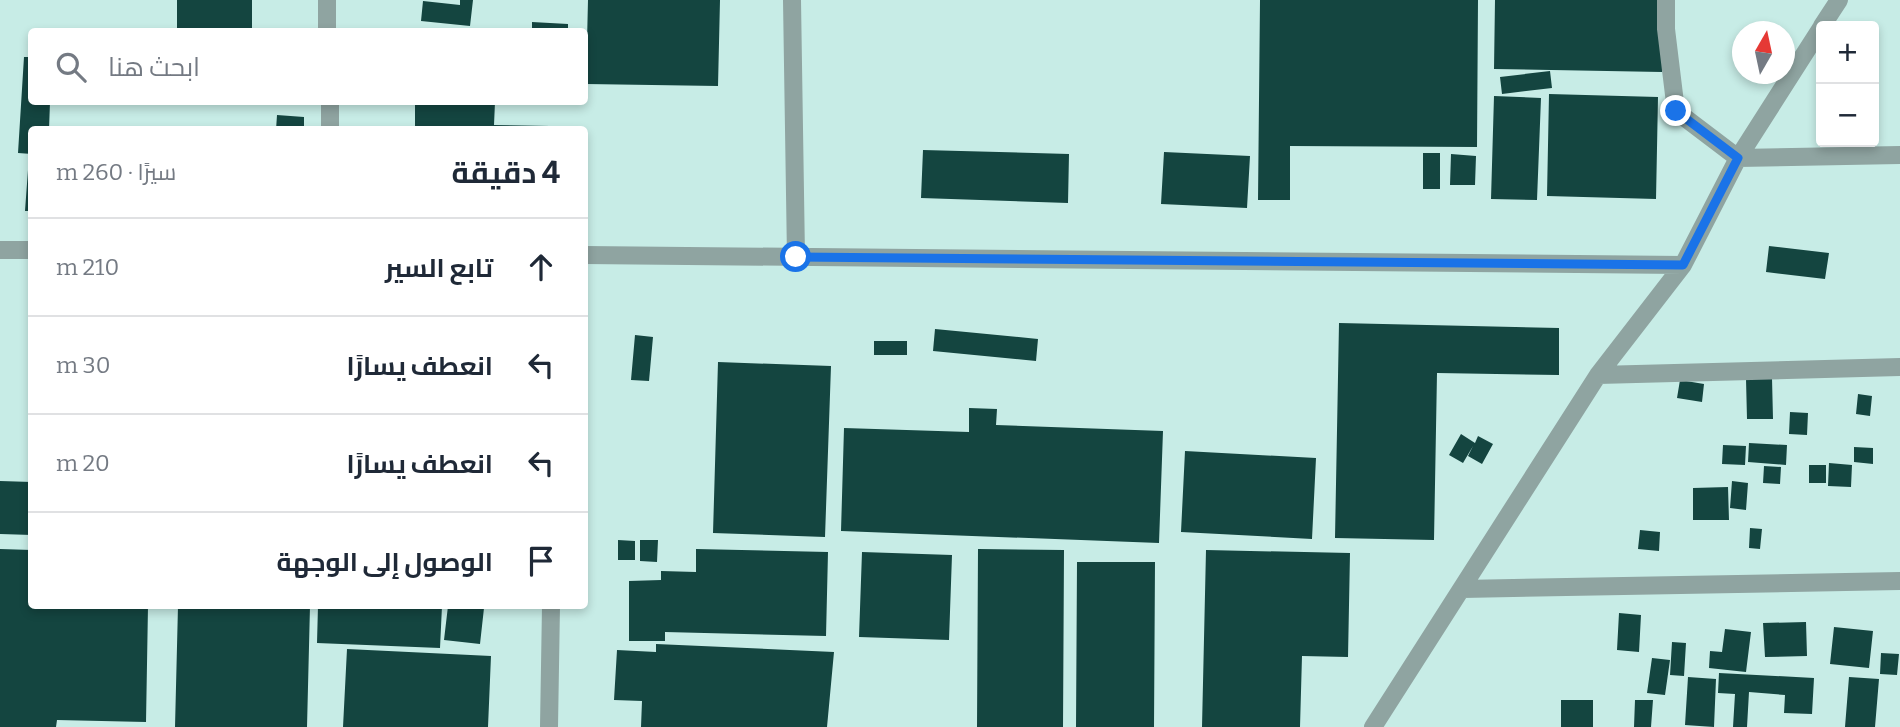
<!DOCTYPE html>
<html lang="ar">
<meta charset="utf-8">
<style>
:root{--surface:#fff;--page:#f2f2f3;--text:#1f2937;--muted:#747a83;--line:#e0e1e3}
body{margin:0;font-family:Bitter,Cairo,serif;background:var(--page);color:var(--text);direction:rtl}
.controls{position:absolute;right:21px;top:21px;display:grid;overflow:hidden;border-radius:7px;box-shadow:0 4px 10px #0003}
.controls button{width:63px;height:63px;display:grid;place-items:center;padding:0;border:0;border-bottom:2px solid var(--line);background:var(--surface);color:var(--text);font:35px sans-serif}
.compass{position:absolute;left:1732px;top:21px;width:63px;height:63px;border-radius:50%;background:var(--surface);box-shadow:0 4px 10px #0003;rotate:9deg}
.stop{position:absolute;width:21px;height:21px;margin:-16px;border:5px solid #1a73e8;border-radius:50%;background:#fff}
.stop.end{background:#1a73e8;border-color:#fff;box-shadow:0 2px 7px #0008}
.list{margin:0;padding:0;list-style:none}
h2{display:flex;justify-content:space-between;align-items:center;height:91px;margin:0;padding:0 28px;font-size:30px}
h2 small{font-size:23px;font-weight:400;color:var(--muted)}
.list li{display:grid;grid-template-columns:46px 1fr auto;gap:21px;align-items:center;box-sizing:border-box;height:98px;padding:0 28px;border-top:2px solid var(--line)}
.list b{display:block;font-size:26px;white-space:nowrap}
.list em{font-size:23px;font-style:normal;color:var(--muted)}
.icon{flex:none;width:38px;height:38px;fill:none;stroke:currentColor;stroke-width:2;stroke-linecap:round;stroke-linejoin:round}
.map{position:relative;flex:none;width:1900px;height:727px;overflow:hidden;direction:ltr}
.search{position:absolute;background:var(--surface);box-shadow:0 4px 10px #0003;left:28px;top:28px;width:560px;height:77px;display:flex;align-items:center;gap:18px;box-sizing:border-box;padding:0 24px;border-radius:7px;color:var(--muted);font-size:26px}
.panel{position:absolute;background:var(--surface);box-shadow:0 4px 10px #0003;left:28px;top:126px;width:560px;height:483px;border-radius:7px;direction:rtl}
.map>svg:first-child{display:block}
</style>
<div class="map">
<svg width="1900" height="727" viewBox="0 0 1900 727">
<rect width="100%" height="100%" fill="#c7ece6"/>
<path fill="#144540" d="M177,0H252V32H177Z
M460,0H473L470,26L421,21L423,1L460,5Z
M588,0H720L718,86L586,84Z
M1260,0H1478L1477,147L1290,146V200H1258Z
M1495,0H1663L1662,72L1494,69Z
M532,22L568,24V32H532Z
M416,29H480V32H416Z
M24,57H32V102H50L49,130H32V154L18,153Z
M1550,71L1552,88L1502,94L1500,77Z
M1549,94L1658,97L1656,199L1547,196Z
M1494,96L1541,98L1537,200L1491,199Z
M415,102H495L494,125L550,126V130H415Z
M277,115L304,117V130H276Z
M923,150L1069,154L1068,203L921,198Z
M1164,152L1250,156L1247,208L1161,204Z
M1423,153H1440V189H1423Z
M1451,154L1476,156L1475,185H1450Z
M28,170H32V211H25Z
M1769,246L1829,253L1825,279L1766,272Z
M1339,323L1559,328V375L1437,373L1434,540L1335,538Z
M935,329L1038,339L1036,361L933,351Z
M635,335L653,337L649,381L631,380Z
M874,341H907V355H874Z
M718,362L831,366L825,537L713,533Z
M1772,378L1773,419H1747L1746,379Z
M1680,380L1704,384L1702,402L1677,398Z
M1858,394L1872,396L1870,416L1856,414Z
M969,408L997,409L996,425L1163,431L1159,543L841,531L844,428L969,432Z
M1790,412L1808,413L1807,435L1789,434Z
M1461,434L1475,443L1478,436L1493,444L1482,464L1468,456L1473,446L1463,463L1449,455Z
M1749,443L1787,445L1786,465L1748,462Z
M1723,445L1746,446L1745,465L1722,464Z
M1854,447L1873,448V464L1854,462Z
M1185,451L1316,458L1312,539L1181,532Z
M1829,463L1852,465L1851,487L1828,486Z
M1809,465H1826V483H1809Z
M1764,466L1781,467L1780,484L1763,483Z
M0,481L32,482V535L0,534Z
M1732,481L1748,483L1746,510L1730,508Z
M1728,487L1729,520H1693V488Z
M1750,528L1762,529L1760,549L1749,548Z
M1640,530L1660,532L1659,551L1638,549Z
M618,540L635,541V560H618Z
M640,540H658L657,562L640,561Z
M0,549L32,550V606H148L146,722L57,720L56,727H0Z
M696,549L828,552L826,636L665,632V641H629V581L661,580V571L696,572Z
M978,549L1064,550L1063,727H977Z
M1206,550L1350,553L1348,657L1302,656L1300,727H1202Z
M862,552L952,555L949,640L859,637Z
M1077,562H1155L1154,727H1076Z
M178,606H310L307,727H175Z
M318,606H442L440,648L317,643Z
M448,606L484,608L480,644L444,640Z
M1619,613L1641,615L1639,652L1617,650Z
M1806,622L1807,656L1765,657L1763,623Z
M1834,627L1873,631L1869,668L1830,664Z
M1725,629L1751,632L1746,672L1709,668L1710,651L1722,652Z
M1672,642L1686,643L1684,676L1670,675Z
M656,644L834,652L827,727H641L642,701L614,700L617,650L656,652Z
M347,649L491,656L488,727H343Z
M1881,653L1899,654L1897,675L1880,674Z
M1652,658L1670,660L1665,695L1647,693Z
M1719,673L1814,678L1812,714L1784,713L1785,695L1749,692L1747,727H1733L1735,694L1718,693Z
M1688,677L1716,679L1714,727L1685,725Z
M1849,677L1879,679L1875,727H1845Z
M1561,700H1593V727H1561Z
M1635,700H1653L1651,727H1634Z"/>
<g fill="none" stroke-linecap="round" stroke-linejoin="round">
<path stroke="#8fa4a1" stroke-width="18" d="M327,0V32
M792,0L796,257
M1666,0V29L1676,111L1738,158L1900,155
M1822,26L1839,0
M330,102V130
M0,250H32
M584,255L1683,265
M1598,375L1900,367
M1462,589L1900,581
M549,727L551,606
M1373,727L1598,375L1683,265L1738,158L1821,28"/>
</g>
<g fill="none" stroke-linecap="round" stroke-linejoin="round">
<path stroke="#1a73e8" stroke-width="9" d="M796,257L1683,265L1738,158L1676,111"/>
</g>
</svg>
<div class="controls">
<button>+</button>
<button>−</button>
</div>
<svg class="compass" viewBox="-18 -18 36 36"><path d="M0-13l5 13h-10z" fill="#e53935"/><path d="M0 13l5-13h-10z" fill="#747a83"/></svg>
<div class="stop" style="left:796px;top:257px"></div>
<div class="stop end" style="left:1676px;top:111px"></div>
<div class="search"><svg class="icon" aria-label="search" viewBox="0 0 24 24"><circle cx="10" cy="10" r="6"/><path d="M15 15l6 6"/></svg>ابحث هنا</div>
<section class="panel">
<h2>4 دقيقة<small>سيرًا · 260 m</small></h2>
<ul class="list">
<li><svg class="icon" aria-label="ahead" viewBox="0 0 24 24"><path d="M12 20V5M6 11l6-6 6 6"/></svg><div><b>تابع السير</b></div><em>210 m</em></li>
<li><svg class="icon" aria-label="left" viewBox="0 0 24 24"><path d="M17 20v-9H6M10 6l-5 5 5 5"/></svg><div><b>انعطف يسارًا</b></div><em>30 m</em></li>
<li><svg class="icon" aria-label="left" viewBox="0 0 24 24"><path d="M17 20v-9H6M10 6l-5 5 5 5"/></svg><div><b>انعطف يسارًا</b></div><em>20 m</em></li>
<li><svg class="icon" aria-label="arrive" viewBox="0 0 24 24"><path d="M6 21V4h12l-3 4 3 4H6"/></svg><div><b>الوصول إلى الوجهة</b></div></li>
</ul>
</section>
</div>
